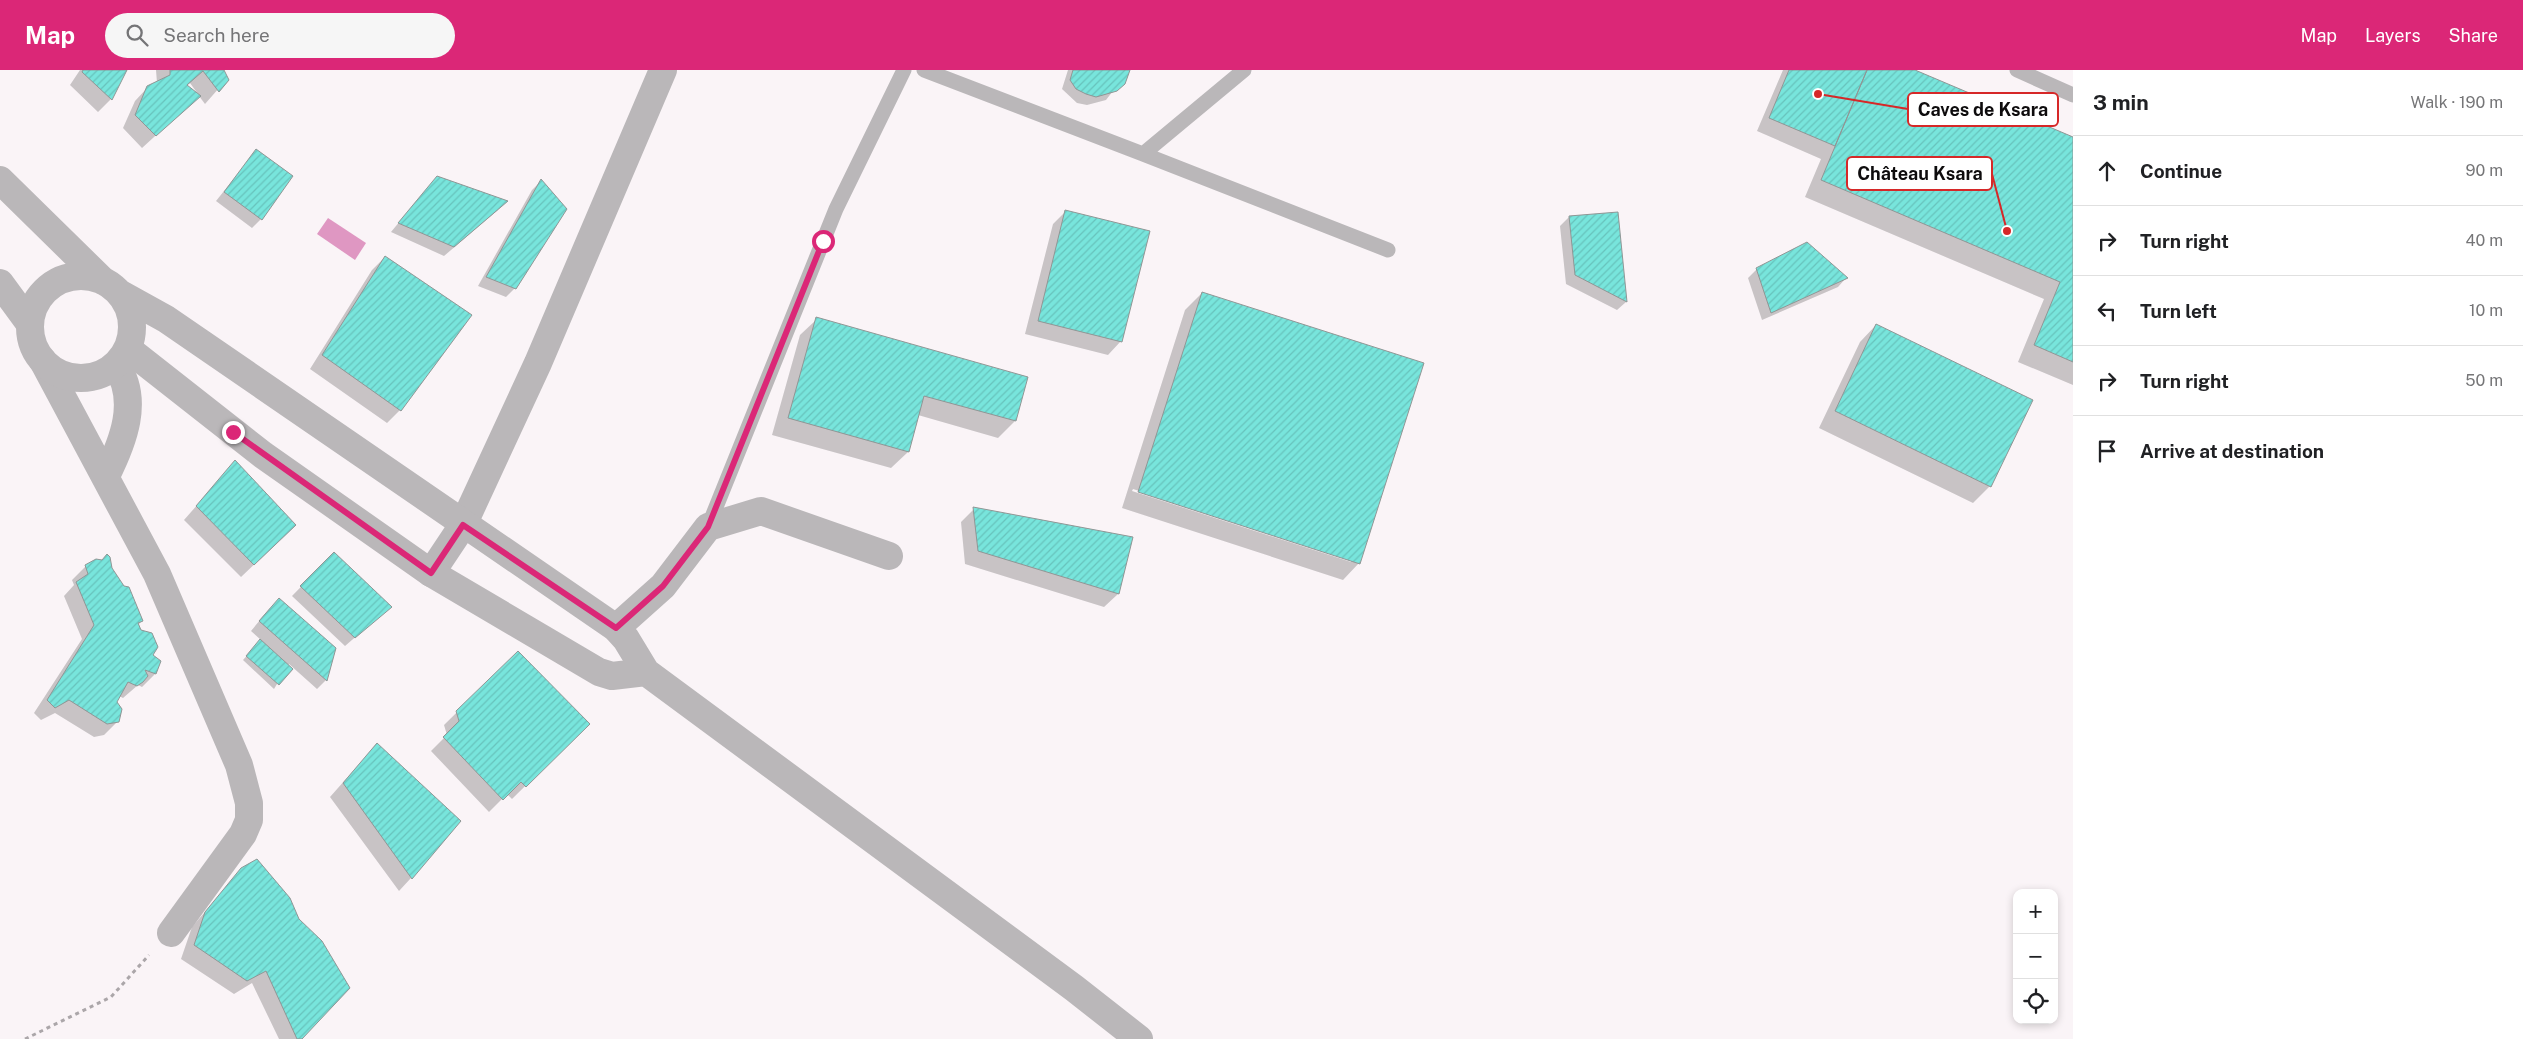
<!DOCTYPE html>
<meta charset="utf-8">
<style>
:root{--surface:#fff;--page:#f6f6f6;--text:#202124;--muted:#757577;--line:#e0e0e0;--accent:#db2777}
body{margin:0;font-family:"Public Sans",sans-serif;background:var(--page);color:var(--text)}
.controls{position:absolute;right:15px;bottom:15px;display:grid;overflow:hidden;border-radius:10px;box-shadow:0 2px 8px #0003}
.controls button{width:45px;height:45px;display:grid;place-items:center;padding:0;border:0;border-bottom:1px solid var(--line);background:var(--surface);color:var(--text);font:25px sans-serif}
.stop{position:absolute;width:15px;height:15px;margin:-11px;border:4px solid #db2777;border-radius:50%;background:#fff}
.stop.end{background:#db2777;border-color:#fff;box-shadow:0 1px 5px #0008}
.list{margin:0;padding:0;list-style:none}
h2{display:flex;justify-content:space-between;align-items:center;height:65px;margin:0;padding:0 20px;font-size:21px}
h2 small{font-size:16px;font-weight:400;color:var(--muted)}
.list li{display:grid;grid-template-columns:32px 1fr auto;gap:15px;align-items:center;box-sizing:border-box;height:70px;padding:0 20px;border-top:1px solid var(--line)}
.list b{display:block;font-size:19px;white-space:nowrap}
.list em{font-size:16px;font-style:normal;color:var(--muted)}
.icon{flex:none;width:28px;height:28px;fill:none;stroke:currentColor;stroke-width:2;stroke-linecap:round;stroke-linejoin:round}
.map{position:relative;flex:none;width:2073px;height:969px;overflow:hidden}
header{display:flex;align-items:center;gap:30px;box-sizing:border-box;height:70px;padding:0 25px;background:var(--accent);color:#fff}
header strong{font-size:24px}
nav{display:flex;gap:28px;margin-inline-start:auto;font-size:18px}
.search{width:350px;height:45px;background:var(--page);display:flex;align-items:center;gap:12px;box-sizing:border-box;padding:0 18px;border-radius:28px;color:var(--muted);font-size:19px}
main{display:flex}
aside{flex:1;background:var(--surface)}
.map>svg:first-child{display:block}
</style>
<header>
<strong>Map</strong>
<div class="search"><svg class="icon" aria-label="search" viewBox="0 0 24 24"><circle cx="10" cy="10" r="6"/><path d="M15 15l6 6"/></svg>Search here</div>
<nav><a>Map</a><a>Layers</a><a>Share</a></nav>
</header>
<main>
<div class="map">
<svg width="2073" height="969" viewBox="0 0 2073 969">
<defs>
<pattern id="building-hatch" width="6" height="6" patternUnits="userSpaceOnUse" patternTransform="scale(1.25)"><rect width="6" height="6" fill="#78e5dc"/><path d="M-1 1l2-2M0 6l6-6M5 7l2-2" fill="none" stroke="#67c3bc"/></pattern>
</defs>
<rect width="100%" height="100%" fill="#faf4f7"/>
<path fill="#df97c2" d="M328,148L366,173L355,190L317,164Z"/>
<path fill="#0003" fill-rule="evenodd" d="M80,0H125L111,29L98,42L70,15Z
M156,0H223L227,9L205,34L199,26L142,78L123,58L135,31L148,17L157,13ZM190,13L198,24L186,16Z
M1068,0H1129L1106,30L1087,35L1077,33L1062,19Z
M1783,0H1912L2073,69V315L2018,292L2044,229L1805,127L1821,89L1757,61Z
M256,81L261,149L252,158L216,131Z
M541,111L515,218L506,227L478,216L532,120Z
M429,116L498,140L444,186L391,162Z
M1066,141L1121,271L1108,285L1025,264L1053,154Z
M1617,143L1626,232L1617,240L1566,214L1560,156L1569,147Z
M385,187L470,245L400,340L387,353L310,299L372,200Z
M1757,199L1846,208L1838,217L1762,250L1748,208Z
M1202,223L1359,493L1343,510L1122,438L1185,240ZM1133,419L1351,489V492L1132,421Z
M817,249L1026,308L1015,351L998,368L918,345L908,382L891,398L772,365L800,265Z
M1876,255L1990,416L1973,433L1819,358L1860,272Z
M235,392L282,468L241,507L184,450Z
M974,439L1132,468L1118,524L1104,537L965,494L961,452Z
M334,483L381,545L345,576L292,526Z
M86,496L111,498L142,551L138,555L152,585L160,592L155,604L142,617L138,615L123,628L119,626L116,632L118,651L104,665L94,667L55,643L41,650L34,643L82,569L64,526L74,515L72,510Z
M270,538L335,578L326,610L317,619L289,594L274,619L243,590L261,570L251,561Z
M518,582L588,654L512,729L507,724L489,742L431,681L447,665L444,655Z
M377,674L411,808L399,821L330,727Z
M242,799L300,969H279L252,913L234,924L181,889L192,857Z"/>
<path fill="url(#building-hatch)" stroke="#909695" d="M83,0H127L112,30L82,2Z
M170,0H224L229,10L219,22L203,1L187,15L201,26L156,66L135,45L147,16L170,5Z
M1073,0H1130L1125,14L1117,21L1096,27L1086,24L1076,19L1070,10Z
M1789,0H1867L1835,76L1769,48Z
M1867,0H1915L2073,67V292L2034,275L2060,212L1821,110Z
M256,79L293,106L262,150L224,122Z
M437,106L508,131L454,177L398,153Z
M541,109L567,139L516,219L486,207Z
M1065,140L1150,161L1122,272L1038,251Z
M1618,142L1627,232L1575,205L1569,146Z
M1807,172L1848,208L1771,243L1756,198Z
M385,186L472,245L401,341L322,285Z
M1202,222L1424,293L1360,494L1138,422Z
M816,247L1028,307L1016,351L924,326L909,382L788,348Z
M1876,254L2033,330L1991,417L1835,341Z
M235,390L296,455L254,495L196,436Z
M973,437L1133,467L1119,524L978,481Z
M334,482L392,537L355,568L300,516Z
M107,484L110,487L112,498L124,516L129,517L143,551L138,553L141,560L152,563L158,577L153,585L161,591L156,604L145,600L148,606L143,612L137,616L128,612L117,632L122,639L119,652L107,654L69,630L55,638L47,630L94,555L76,512L88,504L85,495L96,489L102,490Z
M279,528L336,578L327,611L259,551Z
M260,569L293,599L279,615L246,586Z
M518,581L590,654L526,717L521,712L503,730L443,667L459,651L456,641Z
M377,673L461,751L412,809L343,713Z
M257,789L290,828L299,849L322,871L350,918L302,969H297L266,901L247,911L194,875L205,842L241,798Z"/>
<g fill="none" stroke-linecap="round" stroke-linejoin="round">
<path stroke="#aba6a9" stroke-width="3" stroke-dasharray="4 4" stroke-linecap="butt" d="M25,969L111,927L149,885"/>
<path stroke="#bab7b9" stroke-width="15" d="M924,0L1143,84L1244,0
M2017,0L2073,25
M1143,84L1388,180
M708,457L836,139L904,0"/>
<path stroke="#bab7b9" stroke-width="28" d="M43,291L157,504L239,695L249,733V750L243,764L171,863
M106,406C123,372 140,330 116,295
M431,503L463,455L538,293L663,0
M616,558L663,516L708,457L761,441L889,486"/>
<path stroke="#bab7b9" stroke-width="28" d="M0,110L103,211
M30 257a51 51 0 1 1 102 0a51 51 0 1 1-102 0Z
M0,213L30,254
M119,223L166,249L616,558L626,569L646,602L1074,918L1139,969
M128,279L263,385L431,503L599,602L612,606L646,602"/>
</g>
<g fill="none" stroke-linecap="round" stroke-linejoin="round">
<path stroke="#db2777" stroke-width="6" d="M233,362L431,503L463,455L616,558L663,516L708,457L823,171"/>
</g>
<path fill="none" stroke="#d62828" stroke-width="2" d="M1818 24L1908 39M2007 161L1992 104"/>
<g fill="#d62828" stroke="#fff" stroke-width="2">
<circle cx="1818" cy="24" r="5"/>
<circle cx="2007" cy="161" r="5"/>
</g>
<g fill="#fff" stroke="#d62828" stroke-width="2">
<rect x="1908" y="23" width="150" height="33" rx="5"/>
<rect x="1847" y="87" width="145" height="33" rx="5"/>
</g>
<g font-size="18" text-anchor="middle" font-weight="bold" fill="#0e0c0d">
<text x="1983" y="46">Caves de Ksara</text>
<text x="1920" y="110">Château Ksara</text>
</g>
</svg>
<div class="controls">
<button>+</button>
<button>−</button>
<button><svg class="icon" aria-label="locate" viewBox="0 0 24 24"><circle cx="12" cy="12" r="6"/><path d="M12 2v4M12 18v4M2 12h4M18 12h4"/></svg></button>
</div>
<div class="stop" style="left:823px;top:171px"></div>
<div class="stop end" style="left:233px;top:362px"></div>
</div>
<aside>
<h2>3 min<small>Walk · 190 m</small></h2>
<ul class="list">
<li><svg class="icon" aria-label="ahead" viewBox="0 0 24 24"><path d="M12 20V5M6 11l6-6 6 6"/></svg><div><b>Continue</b></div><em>90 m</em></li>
<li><svg class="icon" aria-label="right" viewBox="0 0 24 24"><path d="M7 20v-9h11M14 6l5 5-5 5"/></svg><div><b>Turn right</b></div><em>40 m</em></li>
<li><svg class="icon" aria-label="left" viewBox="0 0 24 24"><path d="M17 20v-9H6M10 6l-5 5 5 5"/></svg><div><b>Turn left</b></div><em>10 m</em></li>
<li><svg class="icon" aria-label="right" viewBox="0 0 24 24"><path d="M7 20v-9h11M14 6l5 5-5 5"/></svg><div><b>Turn right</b></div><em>50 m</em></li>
<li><svg class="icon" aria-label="arrive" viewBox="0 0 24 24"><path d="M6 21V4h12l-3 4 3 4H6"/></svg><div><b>Arrive at destination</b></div></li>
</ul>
</aside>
</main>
